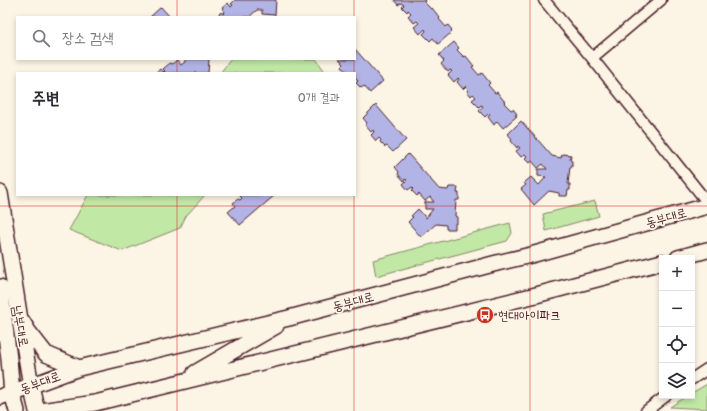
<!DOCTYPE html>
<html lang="ko">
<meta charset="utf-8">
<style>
:root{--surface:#fff;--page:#f2f2f3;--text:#2b2b33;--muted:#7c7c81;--line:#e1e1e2}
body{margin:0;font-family:Itim,"Poor Story",sans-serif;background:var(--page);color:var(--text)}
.controls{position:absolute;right:12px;bottom:12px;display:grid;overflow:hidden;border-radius:0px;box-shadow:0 2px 6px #0003}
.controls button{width:36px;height:36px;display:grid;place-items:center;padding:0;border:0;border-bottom:1px solid var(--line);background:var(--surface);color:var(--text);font:20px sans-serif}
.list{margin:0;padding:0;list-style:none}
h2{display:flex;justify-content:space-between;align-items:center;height:52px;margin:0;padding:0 16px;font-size:17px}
h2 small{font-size:13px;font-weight:400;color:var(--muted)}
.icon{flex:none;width:22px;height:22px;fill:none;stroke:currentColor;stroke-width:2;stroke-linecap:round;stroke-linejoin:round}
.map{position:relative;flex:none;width:707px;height:411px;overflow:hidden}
.search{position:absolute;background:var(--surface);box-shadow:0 2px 6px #0003;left:16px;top:16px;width:340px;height:44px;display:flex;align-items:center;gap:10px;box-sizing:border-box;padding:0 14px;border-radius:0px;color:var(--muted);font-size:15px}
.panel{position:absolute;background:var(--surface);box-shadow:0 2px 6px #0003;left:16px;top:72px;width:340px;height:124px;border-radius:0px}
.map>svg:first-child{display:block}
</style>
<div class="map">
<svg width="707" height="411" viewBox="0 0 707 411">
<rect width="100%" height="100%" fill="#fcf5e5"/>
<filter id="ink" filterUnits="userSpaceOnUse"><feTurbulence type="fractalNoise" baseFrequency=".025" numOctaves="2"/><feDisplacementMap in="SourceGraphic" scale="8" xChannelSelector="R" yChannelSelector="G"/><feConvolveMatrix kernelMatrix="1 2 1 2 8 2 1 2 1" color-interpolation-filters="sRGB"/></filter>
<g filter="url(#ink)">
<path fill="#c1e9a5" stroke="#868468" d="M231,59H316L326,73H220Z
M88,195H205L186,216L180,228L122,251L69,230Z
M595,201L599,216L546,231L543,214Z
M510,223L512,233L507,241L376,276L373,260Z
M707,384V409L670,407L687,396H692V393Z"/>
<path fill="#b3b4e6" stroke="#4a1f2b" d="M235,0H276L275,15L262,14V10H257L249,17H216L221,12L223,14L225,12L222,8L228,3L231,7L233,5L231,4Z
M394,0H425L424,2L431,9L432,8L440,18L439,19L446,27L448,25L452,30L451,31L452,32L438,44L433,38L430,41L423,34L426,31L425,29L420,34L414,27L419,23L417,21L414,23L408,16L411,13L408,10L407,12L402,7L404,5L401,3L398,5Z
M161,7L170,17H150Z
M454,42L459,48L457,50L464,57L466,56L474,66L472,67L479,75L482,73L490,83L488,85L495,93L497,92L505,102L504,103L511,110L513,109L517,114L515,115L517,116L503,128L497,121L494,125L488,117L490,114L489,113L485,117L479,111L483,106L481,105L479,107L472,100L476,97L473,94L471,96L467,91L468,89L466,86L463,89L457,82L459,79L458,78L454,82L448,75L452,71L450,70L448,72L441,64L444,61L439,55Z
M355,49L383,81L370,93L364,86L361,88L356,83L358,81L356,79L355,80V73H351L350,71L348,73L342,66L344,64L339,59H355Z
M185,59H209L208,73H155L160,69L164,72L165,71L163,69L170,63L172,64L177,60L181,65L185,62Z
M376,105L406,140L393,152L387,146L385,147L380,142L381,140L379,138L376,141L371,135L374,132L373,130L371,132L365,125L367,123L363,118Z
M521,121L552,156L561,158L562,154L571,155L570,160L572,161V167H570L568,184H570V190H568L567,196H559V193L549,191L534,205L521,189L526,185L524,183L531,177L539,185L546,177L538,176V169H547L543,164L538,168L532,161L530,163L525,158L527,156L525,154L521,157L516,151L520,148L518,146L517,148L511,141L512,139L508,134Z
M408,154L439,189L448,190L449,187H458L457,193H459V200H456L455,216L457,217V223H455V229H446V225L436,224L421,237L408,222L413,217L411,216L418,209L426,218L433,209H425V202H434L430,197L425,201L419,194L417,196L412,191L414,189L412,187L408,190L403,184L407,180L405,179L404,181L398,174L399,172L395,167Z
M239,195H275L240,225L228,212L235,206L233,203L238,199L240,200L242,198Z"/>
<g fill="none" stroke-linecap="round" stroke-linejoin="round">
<defs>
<path id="street" d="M544,0L592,58L707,202
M592,58L661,0
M692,379L707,369
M646,411L666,396"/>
<path id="secondary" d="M0,193L21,326L31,386L37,411
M678,258L707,250
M0,287L9,359L12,393L17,411
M22,321L28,331L46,354L79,368
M195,373L276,326
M0,397L79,368L289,318L497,263L531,255L707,206
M41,411L95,403L536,295L662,262"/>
</defs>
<use href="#street" stroke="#4a1f2b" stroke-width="13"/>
<use href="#secondary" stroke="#4a1f2b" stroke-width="18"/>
<use href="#street" stroke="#fcf5e5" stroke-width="10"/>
<use href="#secondary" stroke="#fcf5e5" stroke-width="15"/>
</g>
</g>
<path fill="none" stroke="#d62828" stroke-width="1" stroke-opacity="0.55" d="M177,0V17M354,0V17M530,0V411M177,59V73M354,59V73M177,195V411M354,195V411M0,206H707"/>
<defs>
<symbol id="bus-disc" viewBox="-11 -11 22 22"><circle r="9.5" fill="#c8321e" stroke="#fcf5e5"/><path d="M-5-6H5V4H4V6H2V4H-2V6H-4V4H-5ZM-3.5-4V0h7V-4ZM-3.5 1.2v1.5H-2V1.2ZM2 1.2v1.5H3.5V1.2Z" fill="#fff"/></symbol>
</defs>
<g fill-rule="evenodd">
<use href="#bus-disc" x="475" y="305" width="20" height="20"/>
</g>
<g text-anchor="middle" stroke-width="3.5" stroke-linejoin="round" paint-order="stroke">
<g font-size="13" fill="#4a1f2b" stroke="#fcf5e5">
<text transform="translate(666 217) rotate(-16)" y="5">동부대로</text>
<text transform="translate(353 301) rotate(-15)" y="5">동부대로</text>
<text transform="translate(21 326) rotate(80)" y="5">남부대로</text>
<text transform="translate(40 382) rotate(-20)" y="5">동부대로</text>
</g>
<g font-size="13" fill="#4a1f2b" stroke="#fcf5e5" text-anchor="start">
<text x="498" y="320">현대아이파크</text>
</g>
</g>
</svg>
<div class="controls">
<button>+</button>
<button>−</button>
<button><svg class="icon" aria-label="locate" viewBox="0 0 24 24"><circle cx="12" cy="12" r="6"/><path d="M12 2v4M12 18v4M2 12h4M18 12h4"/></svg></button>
<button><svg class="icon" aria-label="layers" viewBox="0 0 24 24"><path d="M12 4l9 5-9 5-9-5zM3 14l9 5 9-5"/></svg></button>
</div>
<div class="search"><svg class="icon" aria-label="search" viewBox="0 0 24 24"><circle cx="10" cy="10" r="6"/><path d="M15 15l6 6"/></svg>장소 검색</div>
<section class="panel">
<h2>주변<small>0개 결과</small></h2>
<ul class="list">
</ul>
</section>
</div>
